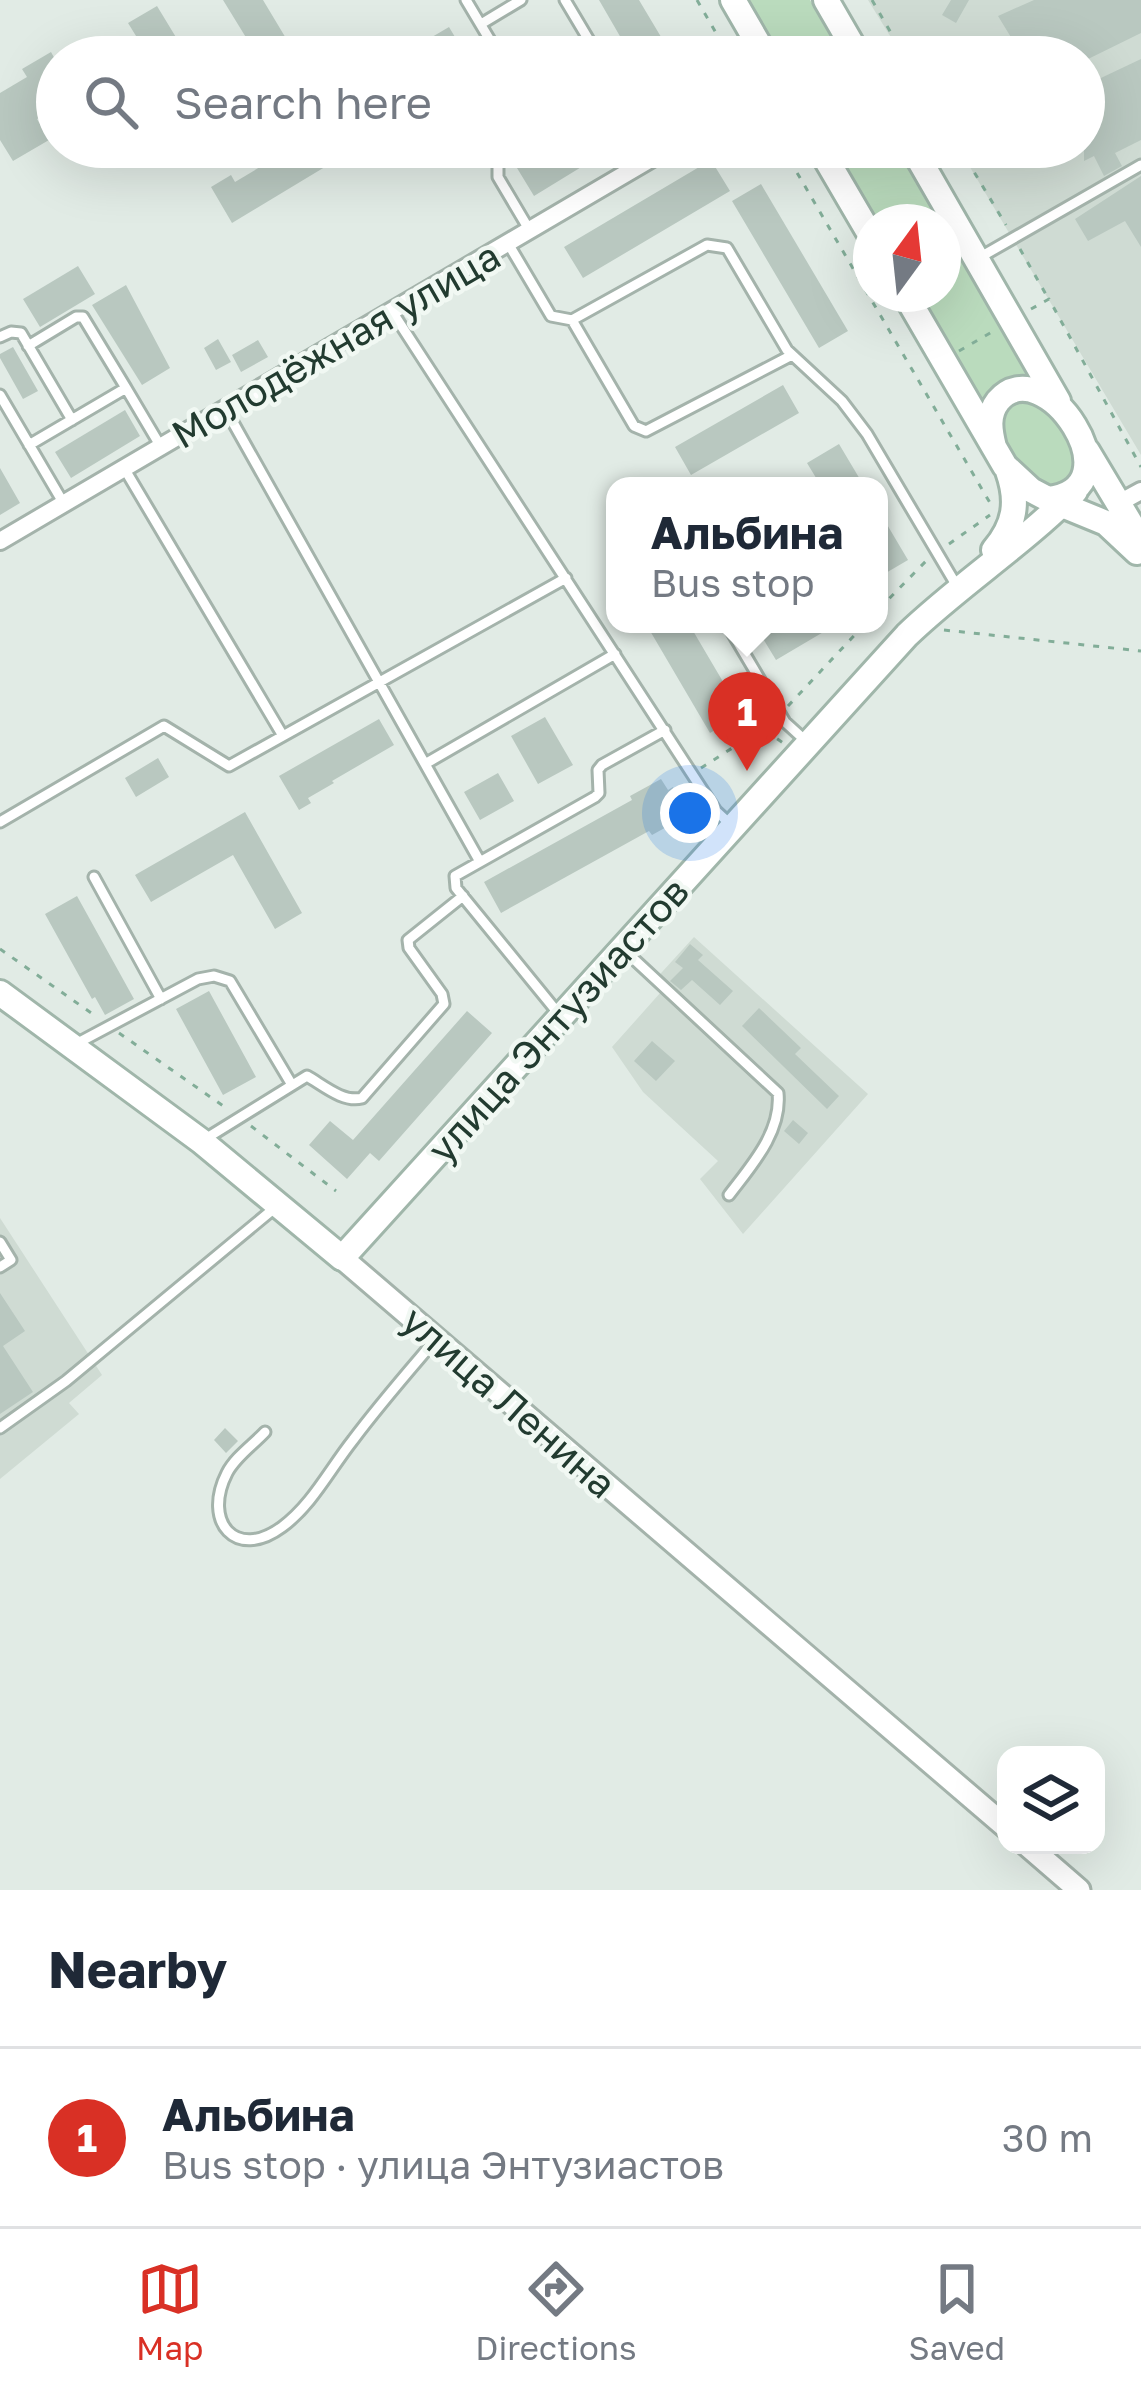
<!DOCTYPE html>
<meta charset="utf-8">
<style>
:root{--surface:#fff;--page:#f6f6f7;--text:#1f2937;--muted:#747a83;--line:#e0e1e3;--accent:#d93025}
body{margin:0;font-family:"Golos Text",sans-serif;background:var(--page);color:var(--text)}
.controls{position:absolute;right:36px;bottom:36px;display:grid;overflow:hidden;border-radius:24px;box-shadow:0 12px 48px #0002}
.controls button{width:108px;height:108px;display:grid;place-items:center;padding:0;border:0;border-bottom:3px solid var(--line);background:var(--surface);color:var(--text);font:60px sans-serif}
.compass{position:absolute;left:853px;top:204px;width:108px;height:108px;border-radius:50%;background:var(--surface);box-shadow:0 12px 48px #0002;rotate:15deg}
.you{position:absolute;left:690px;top:813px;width:42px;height:42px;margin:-30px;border:9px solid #fff;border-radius:50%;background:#1a73e8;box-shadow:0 0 0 18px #1a73e833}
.badge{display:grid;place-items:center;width:78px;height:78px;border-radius:50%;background:var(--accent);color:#fff;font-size:39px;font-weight:700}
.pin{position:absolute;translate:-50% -99px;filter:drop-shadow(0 3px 6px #0008)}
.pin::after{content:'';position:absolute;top:63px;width:42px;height:36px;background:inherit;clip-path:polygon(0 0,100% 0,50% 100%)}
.popup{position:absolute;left:606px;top:477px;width:282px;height:156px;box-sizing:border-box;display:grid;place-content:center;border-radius:24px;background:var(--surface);filter:drop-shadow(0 3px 9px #0005);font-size:39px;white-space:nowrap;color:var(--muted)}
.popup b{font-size:45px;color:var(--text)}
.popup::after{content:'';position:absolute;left:50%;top:100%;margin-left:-24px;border:24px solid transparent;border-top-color:var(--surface)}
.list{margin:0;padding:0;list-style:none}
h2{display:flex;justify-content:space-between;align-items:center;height:156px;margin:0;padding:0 48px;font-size:51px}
h2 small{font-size:39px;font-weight:400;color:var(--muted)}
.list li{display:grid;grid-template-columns:78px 1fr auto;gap:36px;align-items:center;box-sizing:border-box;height:180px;padding:0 48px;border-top:3px solid var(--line)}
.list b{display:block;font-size:45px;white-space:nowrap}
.list p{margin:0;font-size:39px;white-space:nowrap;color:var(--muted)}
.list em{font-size:39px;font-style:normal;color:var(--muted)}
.icon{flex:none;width:66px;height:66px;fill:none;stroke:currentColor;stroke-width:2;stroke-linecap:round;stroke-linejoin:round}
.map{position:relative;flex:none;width:1141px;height:1890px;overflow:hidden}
.search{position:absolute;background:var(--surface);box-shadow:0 12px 48px #0002;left:36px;right:36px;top:36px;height:132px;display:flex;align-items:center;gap:30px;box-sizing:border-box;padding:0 42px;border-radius:66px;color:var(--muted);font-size:45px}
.sheet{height:336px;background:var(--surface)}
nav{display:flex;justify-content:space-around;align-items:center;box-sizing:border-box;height:168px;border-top:3px solid var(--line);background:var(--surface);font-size:33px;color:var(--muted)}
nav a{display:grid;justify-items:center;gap:6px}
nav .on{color:var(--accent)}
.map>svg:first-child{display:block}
</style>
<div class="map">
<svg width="1141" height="1890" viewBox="0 0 1141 1890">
<rect width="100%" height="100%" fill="#e1ebe5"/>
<path fill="#cfdbd3" d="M868,0H1141V455L958,147H1084V57H903Z
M694,937L868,1094L743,1234L700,1179L718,1161L643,1092L612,1047L661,992L652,983Z
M0,1218L102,1375L69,1403L79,1414L0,1479Z"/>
<path fill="#badbbd" d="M747,0H810L843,57H781Z
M834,147H896L940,222H878Z
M943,226L1033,379H1018L985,406L920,294H943Z
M1036,397L1076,446L1079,464L1065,487L1040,486C1018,464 1003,446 1002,415L1011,403Z"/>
<path fill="#b9c8c0" d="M223,0H263L290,45L278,52L281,57H258Z
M599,0H639L673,57H632Z
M951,0H969L956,23L942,15Z
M1034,0H1141V33L1084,61V57H1023L998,16Z
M157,6L188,57H149L128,23Z
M449,27L467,57H427L420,44Z
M51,52L57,63V108L37,119L49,140L13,161L0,140V93L27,77L22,69Z
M1141,59V140L1115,153L1122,166L1104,176L1094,156L1084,161V86Z
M261,147H358L232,223L211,187L231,175L235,182L270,161Z
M552,147H614L534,196L517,168Z
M711,160L730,191L583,278L564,247Z
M1141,176V247L1125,221L1088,241L1075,219Z
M761,184L848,331L819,348L732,201Z
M78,266L95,294L40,327L23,299Z
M126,285L170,368L142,385L92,305Z
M218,339L231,362L216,370L204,348Z
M258,340L268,357L241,372L232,355Z
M13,347L38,391L23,399L0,358V354Z
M783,385L799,413L691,475L675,447Z
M125,410L140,436L71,478L55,452Z
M839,444L864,486H821L807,463Z
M0,468L20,503L0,515Z
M879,511L908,560L879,577Z
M646,624H689L742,714L710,733Z
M772,624H837L776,660L759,632Z
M545,717L573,765L538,784L511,736Z
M379,719L394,745L332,781L334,783L308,798L311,803L299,810L279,776Z
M158,758L169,777L136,797L125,778Z
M498,773L514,801L480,820L464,792Z
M661,779L668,790L673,787L688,815L652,835L649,831L501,913L484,882L632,800L630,796Z
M245,812L302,913L275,929L233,855L151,902L135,875Z
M77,896L134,999L105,1015L95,997L92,999L45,914Z
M690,944L703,955L698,960L733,991L720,1005L692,980L681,990L670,981L683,968L675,962Z
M209,991L256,1077L223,1095L176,1009Z
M759,1008L801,1048L795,1054L839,1096L827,1109L742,1026Z
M467,1011L492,1033L379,1161L370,1153L347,1179L309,1145L330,1121L353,1140Z
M652,1041L675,1061L656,1081L634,1061Z
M793,1120L808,1133L799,1144L784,1131Z
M0,1293L25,1331L3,1346L33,1392L0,1414Z
M225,1428L238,1441L226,1453L214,1440Z"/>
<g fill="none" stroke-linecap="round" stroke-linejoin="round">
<defs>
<path id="service" d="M466,0L500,57
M565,0L599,57
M481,24L521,0
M516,147L498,161V177L530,231
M509,245L551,316L572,320L707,245L727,248L787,350L842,401L867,434L958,588
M977,259L1141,165
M393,313L716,811L730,824
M572,320L634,426L646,431L792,355
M0,337L11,332L21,333L72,420
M28,346L76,317H83L126,388
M0,395L64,504
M226,410L479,860
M29,445L126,388L161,447
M124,468L283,736
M727,624L785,722L808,743
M425,764L615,654
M0,822L164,726L229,766L566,578
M94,877L161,999
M623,949L778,1093C782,1132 751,1166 729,1195
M558,1013L456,888L455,876L595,797L599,793L598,770L602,765L665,730
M74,1045L198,979L214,976L230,981L292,1085
M202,1141L307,1076C323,1085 343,1103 362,1098L444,1004L442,994L409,948L408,940L463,896
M0,1242L11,1260L0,1267
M0,1428L66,1381L277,1206
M265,1432C253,1445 235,1457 227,1473C202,1522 236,1561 282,1527C312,1505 330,1469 353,1440C379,1405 408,1372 436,1339"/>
<path id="minor" d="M1119,503L1141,491
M0,541L671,147"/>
<path id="tertiary" d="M342,1258L1006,1827
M1027,1845L1079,1890"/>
<path id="secondary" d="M733,0L766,57
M826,0L859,57
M819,147L871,236
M912,147L1058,401
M905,294L1005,466L1031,490L1048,499C1140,489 1043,347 998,401C987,415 990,431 994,447
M1087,451L1141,541
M1050,500L1106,523L1137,552
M994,550C1015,525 1019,502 1008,471
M0,993L201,1141L342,1258L907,635C960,584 1023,544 1075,491"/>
</defs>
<use href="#service" stroke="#a4b3ab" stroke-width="15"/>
<use href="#minor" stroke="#a4b3ab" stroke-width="22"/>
<use href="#tertiary" stroke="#a4b3ab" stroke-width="27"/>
<use href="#secondary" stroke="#a0b6aa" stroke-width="30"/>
<path stroke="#82ad98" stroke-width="3" stroke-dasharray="6 9" stroke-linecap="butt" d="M697,0L730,57
M872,0L905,57
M887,57L901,49
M782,147L993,508
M959,147L1006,225
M1020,249L1048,298
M1031,309L1049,299L1141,467
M959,351L997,329
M949,544L990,515
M879,609L927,560
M944,630L1141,651
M788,706L865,624
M765,730L783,743
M701,768L773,722
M0,949L97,1017
M119,1033L229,1110
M251,1126L336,1191"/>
<use href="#service" stroke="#fff" stroke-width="9"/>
<use href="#minor" stroke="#fff" stroke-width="16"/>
<use href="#tertiary" stroke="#fff" stroke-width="21"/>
<use href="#secondary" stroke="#fff" stroke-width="24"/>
</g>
<g text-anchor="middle" stroke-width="9" stroke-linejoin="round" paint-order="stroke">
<g font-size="39" fill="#223b30" stroke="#f1f8f3">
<text transform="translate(336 345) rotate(-30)" y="14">Молодёжная улица</text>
<text transform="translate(558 1020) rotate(-48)" y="14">улица Энтузиастов</text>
<text transform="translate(509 1402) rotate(41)" y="14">улица Ленина</text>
</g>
</g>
</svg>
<div class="controls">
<button><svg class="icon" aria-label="layers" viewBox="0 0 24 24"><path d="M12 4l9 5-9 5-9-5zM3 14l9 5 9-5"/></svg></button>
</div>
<svg class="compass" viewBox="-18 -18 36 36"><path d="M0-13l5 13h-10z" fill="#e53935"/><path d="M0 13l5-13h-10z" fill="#747a83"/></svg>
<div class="you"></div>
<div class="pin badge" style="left:747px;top:771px">1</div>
<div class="popup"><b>Альбина</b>Bus stop</div>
<div class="search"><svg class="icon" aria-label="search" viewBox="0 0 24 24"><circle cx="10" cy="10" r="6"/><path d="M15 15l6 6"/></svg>Search here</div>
</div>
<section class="sheet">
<h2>Nearby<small></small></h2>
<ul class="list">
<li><span class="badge">1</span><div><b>Альбина</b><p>Bus stop · улица Энтузиастов</p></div><em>30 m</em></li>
</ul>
</section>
<nav>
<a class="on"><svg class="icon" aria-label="map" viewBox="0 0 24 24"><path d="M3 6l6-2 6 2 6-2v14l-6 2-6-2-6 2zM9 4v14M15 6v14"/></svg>Map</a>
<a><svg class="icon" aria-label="directions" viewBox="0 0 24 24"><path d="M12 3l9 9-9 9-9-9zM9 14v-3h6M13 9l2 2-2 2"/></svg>Directions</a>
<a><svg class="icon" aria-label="saved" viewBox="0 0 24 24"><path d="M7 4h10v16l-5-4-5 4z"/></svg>Saved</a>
</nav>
